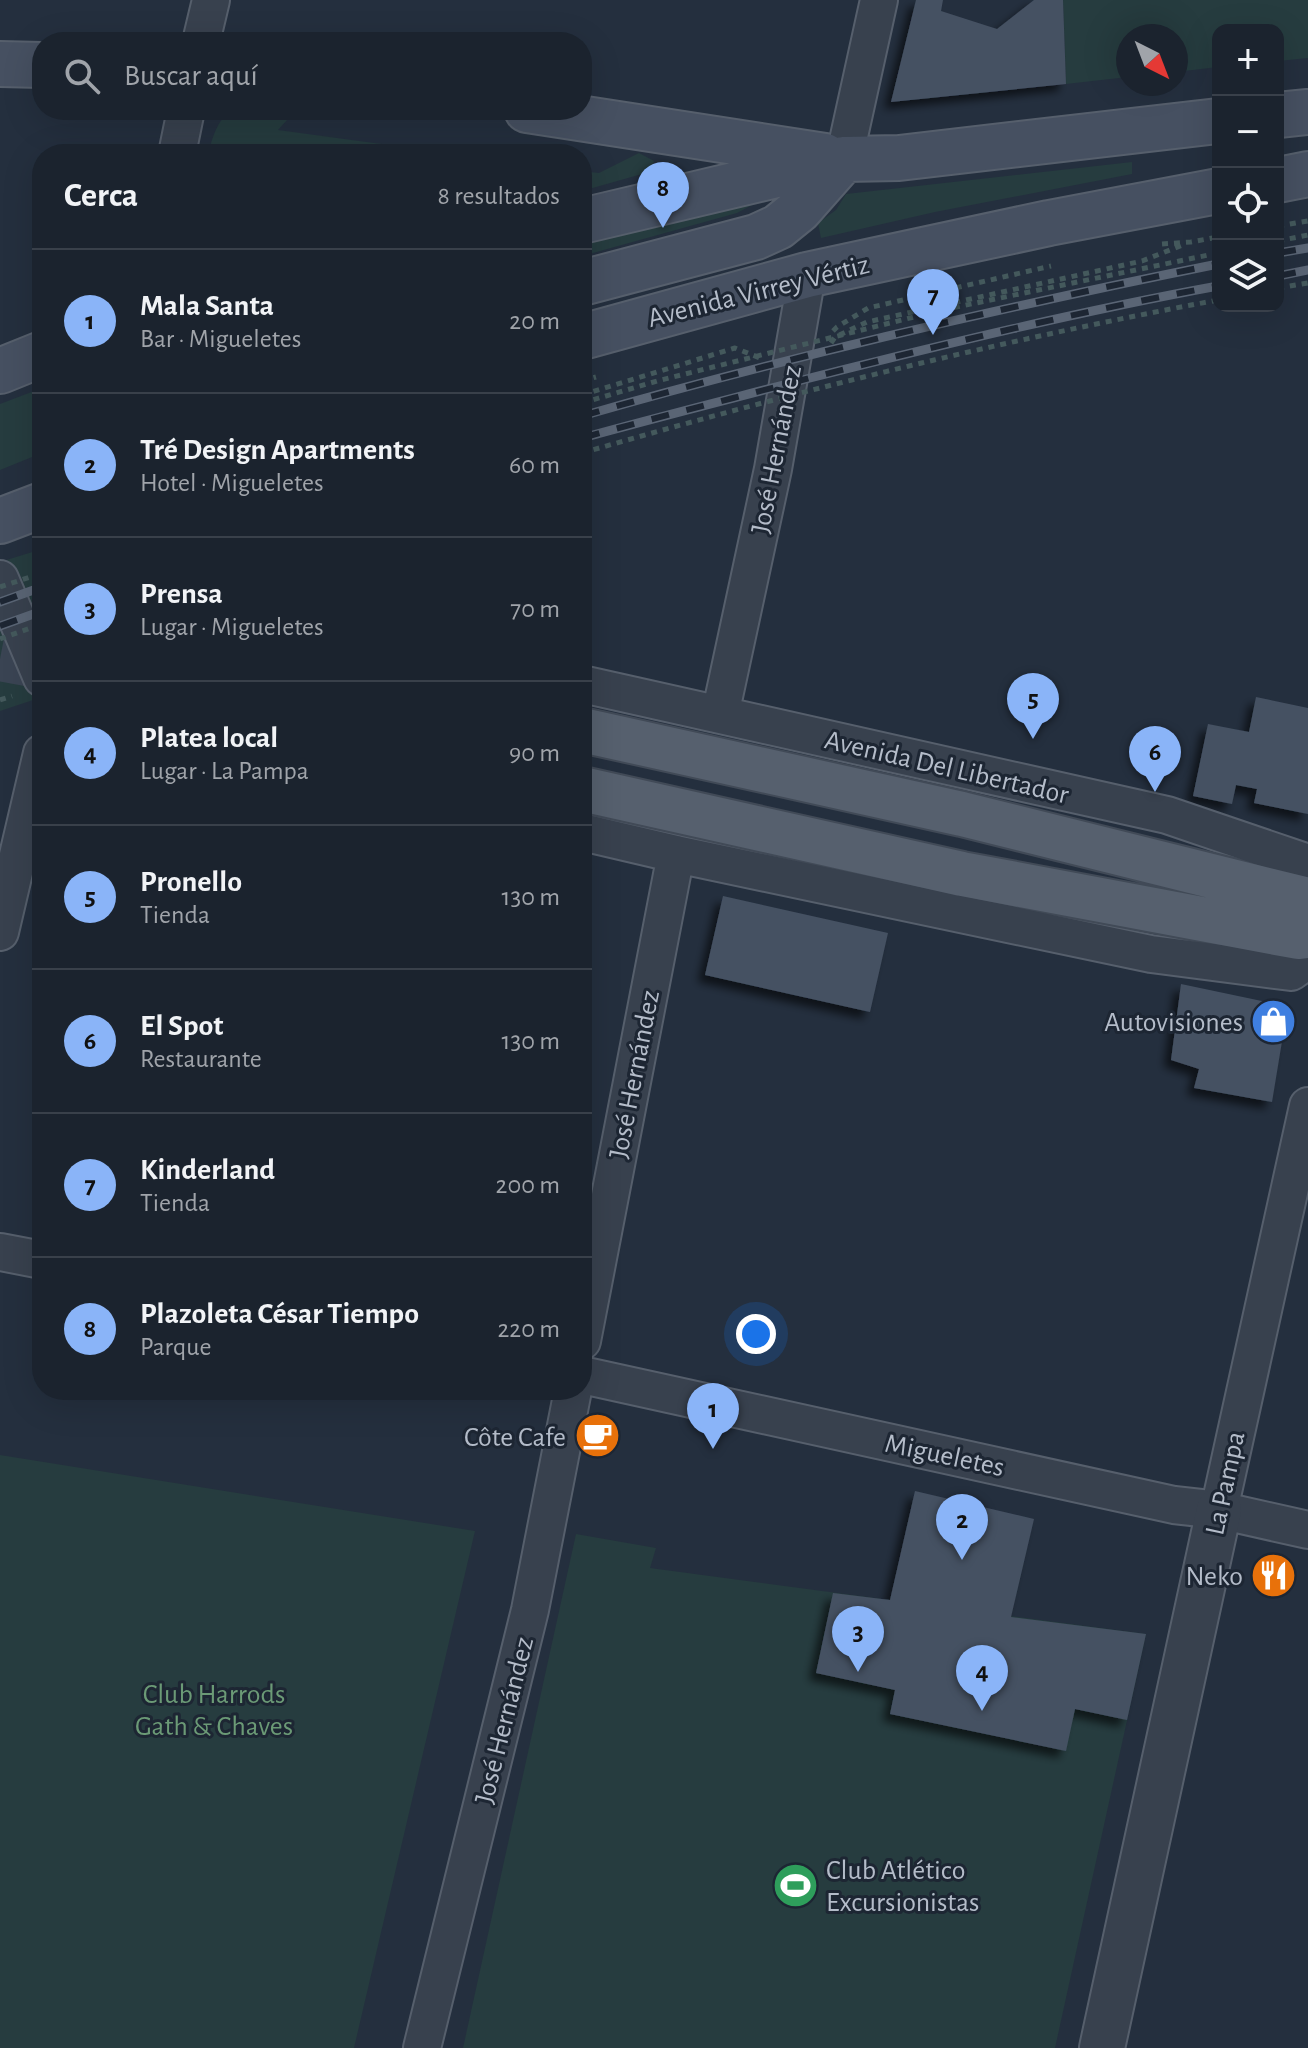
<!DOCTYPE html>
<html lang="es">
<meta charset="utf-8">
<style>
:root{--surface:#1b232e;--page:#242b36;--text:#f1f3f6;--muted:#a0a4aa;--line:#39404a;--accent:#8ab4f8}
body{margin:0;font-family:"Alegreya Sans",sans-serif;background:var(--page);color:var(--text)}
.controls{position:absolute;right:24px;top:24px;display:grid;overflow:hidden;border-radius:16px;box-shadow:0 8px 32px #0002}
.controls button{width:72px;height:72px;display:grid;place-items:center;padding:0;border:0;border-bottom:2px solid var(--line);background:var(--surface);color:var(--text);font:40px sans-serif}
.compass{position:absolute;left:1116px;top:24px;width:72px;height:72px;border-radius:50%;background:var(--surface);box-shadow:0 8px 32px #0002;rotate:138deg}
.you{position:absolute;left:756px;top:1334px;width:28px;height:28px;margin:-20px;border:6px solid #fff;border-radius:50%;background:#1a73e8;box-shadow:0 0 0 12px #1a73e833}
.badge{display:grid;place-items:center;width:52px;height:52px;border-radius:50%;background:var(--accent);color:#111;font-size:26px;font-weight:700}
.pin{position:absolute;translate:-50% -66px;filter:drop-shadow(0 2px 4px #0008)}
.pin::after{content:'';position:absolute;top:42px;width:28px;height:24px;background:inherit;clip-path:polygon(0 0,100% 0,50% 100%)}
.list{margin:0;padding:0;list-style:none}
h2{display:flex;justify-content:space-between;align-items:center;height:104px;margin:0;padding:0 32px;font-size:34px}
h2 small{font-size:26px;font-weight:400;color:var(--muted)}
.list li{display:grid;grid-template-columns:52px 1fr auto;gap:24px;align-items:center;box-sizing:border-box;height:144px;padding:0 32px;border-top:2px solid var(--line)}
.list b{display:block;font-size:30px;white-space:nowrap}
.list p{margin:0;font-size:26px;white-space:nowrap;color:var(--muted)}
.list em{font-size:26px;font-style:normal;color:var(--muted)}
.icon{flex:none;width:44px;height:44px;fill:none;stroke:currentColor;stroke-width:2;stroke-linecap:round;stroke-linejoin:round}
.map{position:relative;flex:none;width:1308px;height:2048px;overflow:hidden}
.search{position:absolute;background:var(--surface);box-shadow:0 8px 32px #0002;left:32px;top:32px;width:560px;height:88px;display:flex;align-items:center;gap:20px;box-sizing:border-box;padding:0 28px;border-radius:32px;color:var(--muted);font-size:30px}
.panel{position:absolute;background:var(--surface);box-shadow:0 8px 32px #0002;left:32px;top:144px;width:560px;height:1256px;border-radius:32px}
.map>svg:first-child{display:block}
</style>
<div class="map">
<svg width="1308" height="2048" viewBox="0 0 1308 2048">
<defs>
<filter id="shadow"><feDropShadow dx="-7" dy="7" stdDeviation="4" flood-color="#0009"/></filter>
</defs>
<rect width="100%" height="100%" fill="#242f3e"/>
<path fill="#263c3f" d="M1063,0H1308V58L1278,61V30H1218V67L1176,72V36H1128V77L1066,84Z
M231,110H296L278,130L455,154H209C211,138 218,120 231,110Z
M639,153L654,161L649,172L582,191V171L599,173Z
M1132,162V174L935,212L821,238L818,223L836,210L846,194Z
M763,199L737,213L582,256V242Z
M42,388V453L0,470V404Z
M42,549V697L0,711V562Z
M0,1455L475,1531L354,2048H0Z
M576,1534L656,1548L650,1568L1146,1634L1055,2048H463Z"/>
<path fill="#455162" filter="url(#shadow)" d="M916,0H943L941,11L997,29L1034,0H1063L1066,84L891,102Z
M1256,697L1308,708V814L1254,803L1257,789L1236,785L1232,804L1193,796L1208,724L1249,732Z
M723,896L888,933L870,1012L705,975Z
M1181,984L1276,1004L1286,1017L1272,1102L1194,1088L1199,1069L1171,1060Z
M915,1491L1034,1519L1011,1617L1146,1634L1127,1720L1075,1709L1066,1751L890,1714L895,1690L816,1673L833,1593L890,1600Z"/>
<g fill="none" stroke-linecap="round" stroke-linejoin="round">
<path stroke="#3a4453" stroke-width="44" stroke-dasharray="44 22" stroke-linecap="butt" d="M0,659L42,667"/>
<defs>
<path id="minor" d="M201,42L211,0
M177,154L186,110
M844,159L879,0
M0,579L42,678
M582,684L1167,815L1308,863
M720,715L773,469L807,275
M582,832L676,854L1151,954L1291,972L1308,960
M0,932L42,753
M0,1252L42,1260
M582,1341L676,854
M582,1375L1174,1505L1219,1510L1308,1530
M1219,1510L1308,1106
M422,2048L530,1610L573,1390"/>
<path id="tertiary" d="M1102,2048L1219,1510"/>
<path id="secondary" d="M0,64L42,65
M527,110L825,156
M1278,115L1308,112
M1278,180L1308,174
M582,221L844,159L899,158L1218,121
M582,283L756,237L778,227L799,210L844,159
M582,337L807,275L1049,223L1218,191
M0,371L42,354
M0,521L42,505"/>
<path id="primary" d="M582,730L962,814L1308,900
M582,789L962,874L1298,937L1308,936"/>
</defs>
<use href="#minor" stroke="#565f6c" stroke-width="40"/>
<use href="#tertiary" stroke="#565f6c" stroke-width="48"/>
<use href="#secondary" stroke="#565f6c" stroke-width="48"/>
<use href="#primary" stroke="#414a57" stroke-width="48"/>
<path stroke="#44595c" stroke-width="5" stroke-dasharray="6 6" stroke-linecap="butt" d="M1278,226L1308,221
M1278,241L1308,235
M1162,244L1191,242L1218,237
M1278,288L1308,283
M833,331L837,327L868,308L1051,266
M831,343L835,337L867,322L1142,261L1185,244
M582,381L596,377
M582,395L735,348L760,358
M0,700L12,696"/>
<use href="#minor" stroke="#38414e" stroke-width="36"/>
<use href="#tertiary" stroke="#38414e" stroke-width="44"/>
<use href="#secondary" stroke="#465061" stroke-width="44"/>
<use href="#primary" stroke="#56606e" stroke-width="44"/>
<defs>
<path id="rail" d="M1278,253L1308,248
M1278,276L1308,270
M582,416C791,356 1004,307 1218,264
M582,438C658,417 734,398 810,378C945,344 1081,311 1218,286
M0,602L42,587
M0,626L42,611"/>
</defs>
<use href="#rail" stroke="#5a6575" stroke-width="9"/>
<use href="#rail" stroke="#1d2633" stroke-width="6" stroke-dasharray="18" stroke-linecap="butt"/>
<path stroke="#44595c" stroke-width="5" stroke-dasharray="6 6" stroke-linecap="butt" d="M582,403L657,381L942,310L1218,253
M582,453C792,392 1003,340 1218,300
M0,587L42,573
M0,639L42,624"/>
</g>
<defs>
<symbol id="shop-disc" viewBox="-11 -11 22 22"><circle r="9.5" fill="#3f7fe0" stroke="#1d2633"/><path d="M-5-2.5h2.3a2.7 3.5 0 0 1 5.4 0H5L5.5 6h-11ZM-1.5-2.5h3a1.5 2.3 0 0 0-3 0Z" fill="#fff"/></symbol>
<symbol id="cafe-disc" viewBox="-11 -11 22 22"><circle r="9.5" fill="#e8710a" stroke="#1d2633"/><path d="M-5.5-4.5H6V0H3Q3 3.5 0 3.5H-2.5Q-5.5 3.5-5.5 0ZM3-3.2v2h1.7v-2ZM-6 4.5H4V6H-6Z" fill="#fff"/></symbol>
<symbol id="restaurant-disc" viewBox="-11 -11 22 22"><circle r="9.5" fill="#e8710a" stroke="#1d2633"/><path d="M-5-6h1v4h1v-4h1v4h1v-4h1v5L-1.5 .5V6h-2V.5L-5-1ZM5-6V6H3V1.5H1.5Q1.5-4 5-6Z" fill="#fff"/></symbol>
<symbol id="stadium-disc" viewBox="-11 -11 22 22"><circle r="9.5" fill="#2e9e5b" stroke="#1d2633"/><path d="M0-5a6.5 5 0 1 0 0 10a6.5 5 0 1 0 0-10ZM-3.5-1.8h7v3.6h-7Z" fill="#fff"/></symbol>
</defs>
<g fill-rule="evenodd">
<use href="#shop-disc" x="1248" y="996" width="51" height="51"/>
<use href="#cafe-disc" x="572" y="1410" width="51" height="51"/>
<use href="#restaurant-disc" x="1248" y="1550" width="51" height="51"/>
<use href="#stadium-disc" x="770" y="1860" width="51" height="51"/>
</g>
<g text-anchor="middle" stroke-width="6" stroke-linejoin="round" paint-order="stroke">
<g font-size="28" fill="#b4bcc9" stroke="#1d2633">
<text transform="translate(758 290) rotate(-14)" y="10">Avenida Virrey Vértiz</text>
<text transform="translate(775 449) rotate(-79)" y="10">José Hernández</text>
<text transform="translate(947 766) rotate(13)" y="10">Avenida Del Libertador</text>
<text transform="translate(633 1074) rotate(-79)" y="10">José Hernández</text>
<text transform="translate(945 1454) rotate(12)" y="10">Migueletes</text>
<text transform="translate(1224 1483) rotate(-78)" y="10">La Pampa</text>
<text transform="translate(503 1720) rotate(-76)" y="10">José Hernández</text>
</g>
<g font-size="28" fill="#b4bcc9" stroke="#1d2633" text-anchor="end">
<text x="1243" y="1031">Autovisiones</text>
<text x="566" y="1446">Côte Cafe</text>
<text x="1243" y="1585">Neko</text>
<text x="826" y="1879" text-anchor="start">Club Atlético<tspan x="826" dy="32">Excursionistas</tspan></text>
</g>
<g font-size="28" fill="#6b9a76" stroke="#1d2633">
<text x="214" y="1703">Club Harrods<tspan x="214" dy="32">Gath &amp; Chaves</tspan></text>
</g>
</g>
</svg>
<div class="controls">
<button>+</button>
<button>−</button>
<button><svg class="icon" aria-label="locate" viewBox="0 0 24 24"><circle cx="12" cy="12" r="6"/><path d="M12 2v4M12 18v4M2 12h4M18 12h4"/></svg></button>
<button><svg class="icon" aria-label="layers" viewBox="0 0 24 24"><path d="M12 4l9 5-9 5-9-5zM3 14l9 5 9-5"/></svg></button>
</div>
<svg class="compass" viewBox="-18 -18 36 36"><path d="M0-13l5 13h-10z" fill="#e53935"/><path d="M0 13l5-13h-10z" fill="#a0a4aa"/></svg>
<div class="you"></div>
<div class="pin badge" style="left:713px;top:1449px">1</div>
<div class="pin badge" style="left:962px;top:1560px">2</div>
<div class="pin badge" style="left:858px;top:1672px">3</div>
<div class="pin badge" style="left:982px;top:1711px">4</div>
<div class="pin badge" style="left:1033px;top:739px">5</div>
<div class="pin badge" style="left:1155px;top:792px">6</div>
<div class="pin badge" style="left:933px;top:335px">7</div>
<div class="pin badge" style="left:663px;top:228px">8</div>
<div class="search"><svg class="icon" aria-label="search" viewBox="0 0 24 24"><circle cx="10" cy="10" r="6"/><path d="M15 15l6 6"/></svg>Buscar aquí</div>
<section class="panel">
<h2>Cerca<small>8 resultados</small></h2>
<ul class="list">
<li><span class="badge">1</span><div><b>Mala Santa</b><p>Bar · Migueletes</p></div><em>20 m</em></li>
<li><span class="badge">2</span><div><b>Tré Design Apartments</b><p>Hotel · Migueletes</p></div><em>60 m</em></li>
<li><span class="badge">3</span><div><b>Prensa</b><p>Lugar · Migueletes</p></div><em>70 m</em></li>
<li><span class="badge">4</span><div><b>Platea local</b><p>Lugar · La Pampa</p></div><em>90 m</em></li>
<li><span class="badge">5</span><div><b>Pronello</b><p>Tienda</p></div><em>130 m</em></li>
<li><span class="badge">6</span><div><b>El Spot</b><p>Restaurante</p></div><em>130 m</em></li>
<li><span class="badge">7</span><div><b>Kinderland</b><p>Tienda</p></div><em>200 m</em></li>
<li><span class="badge">8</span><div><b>Plazoleta César Tiempo</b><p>Parque</p></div><em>220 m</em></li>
</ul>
</section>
</div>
